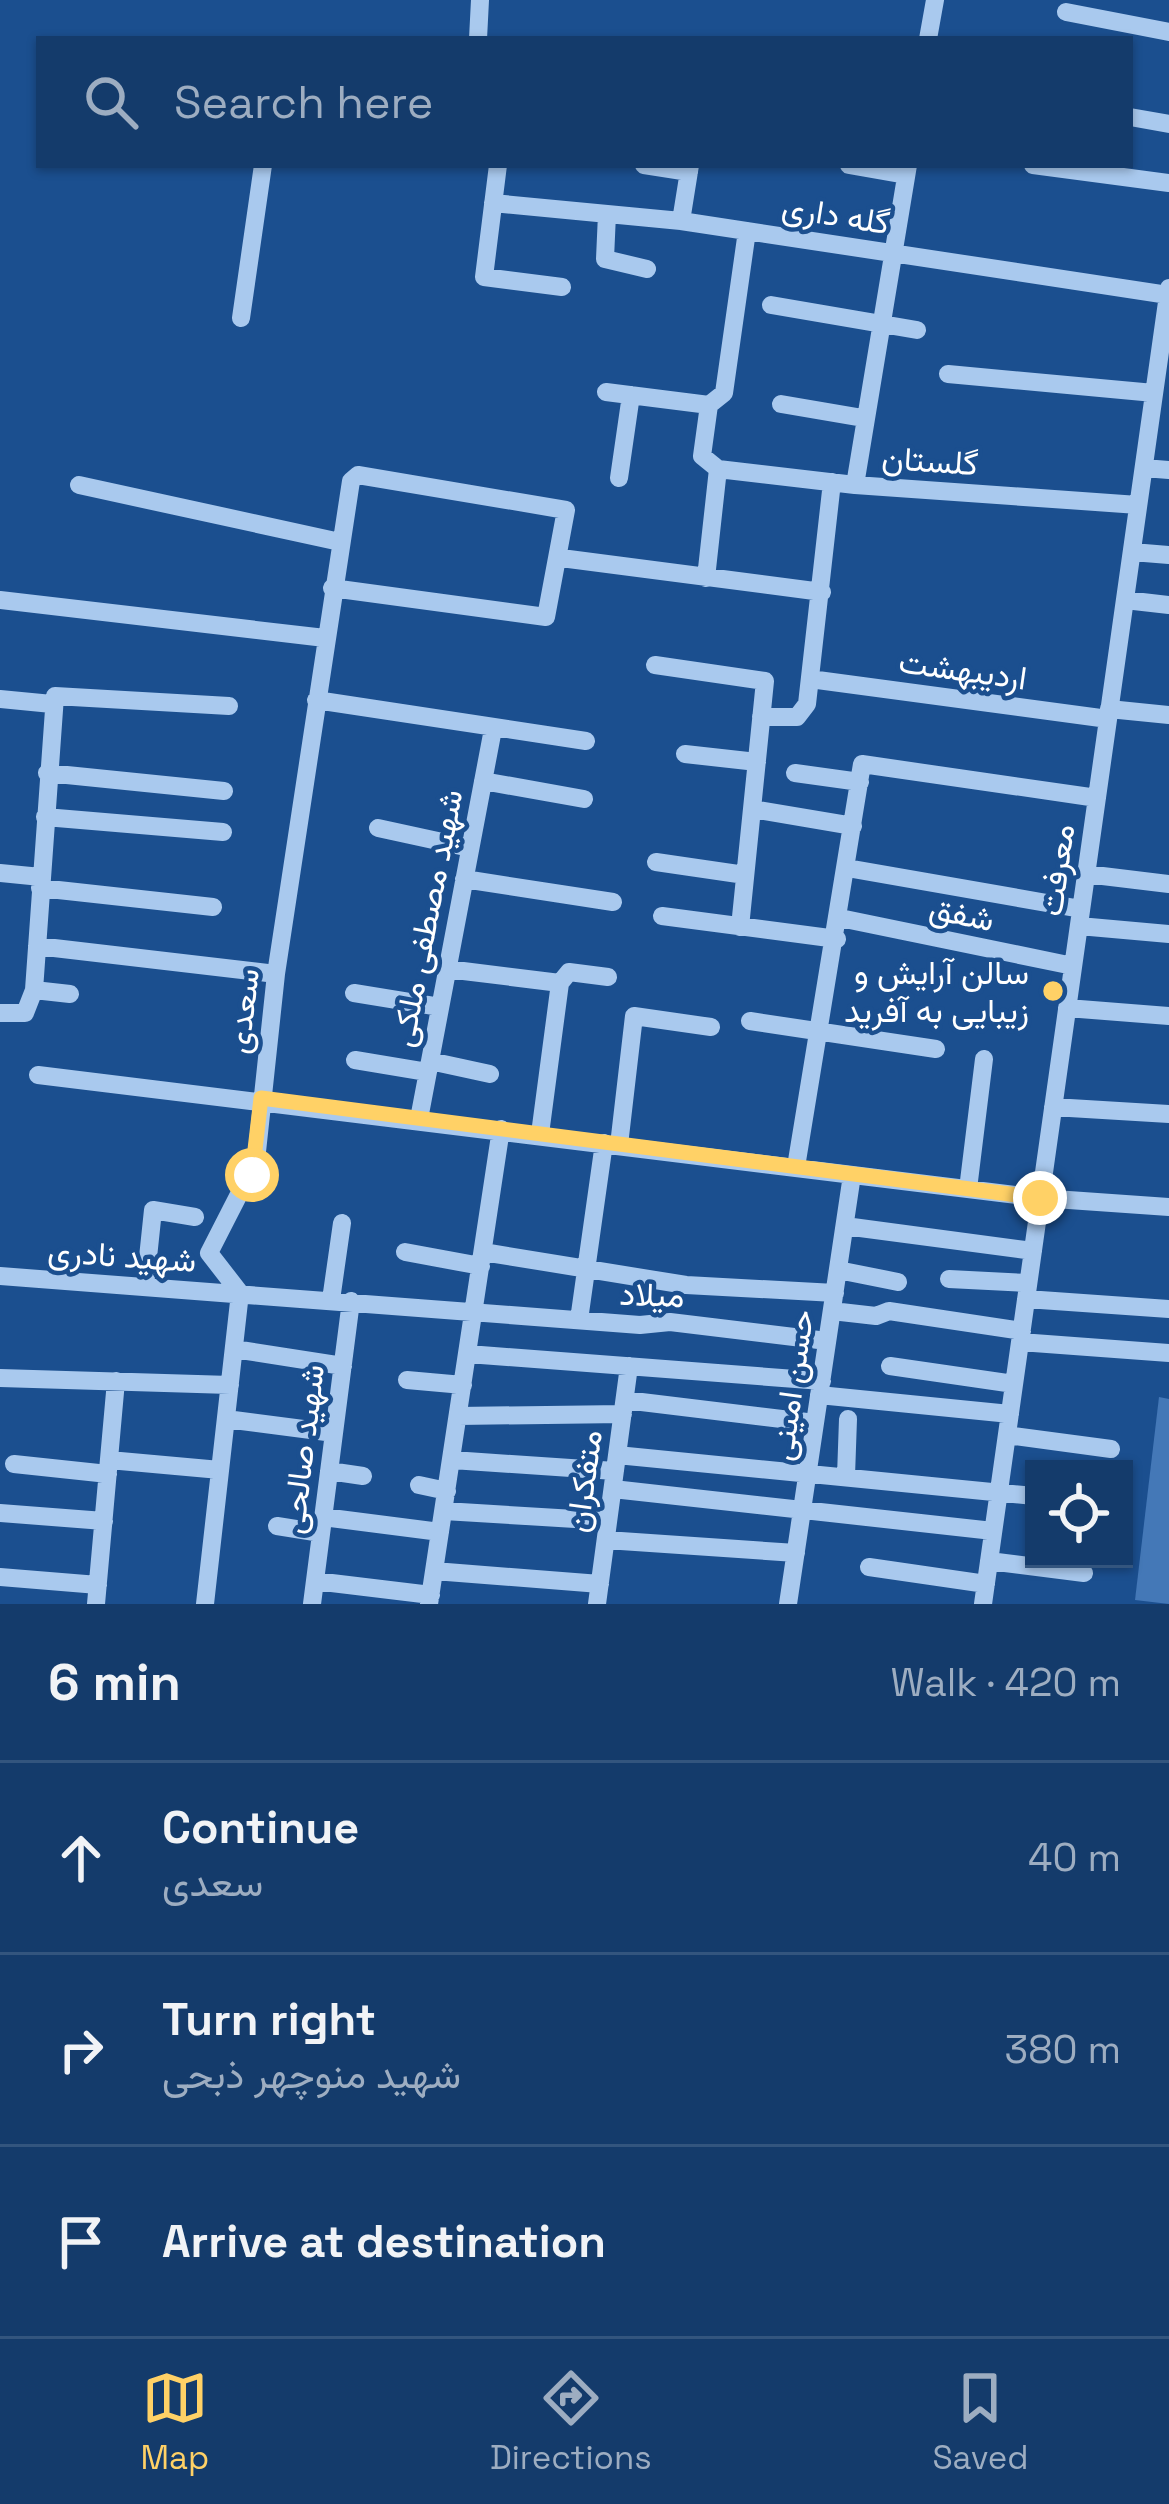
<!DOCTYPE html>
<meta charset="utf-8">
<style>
:root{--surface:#143b6b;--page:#214673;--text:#f1f3f6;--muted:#9dadc1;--line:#33557e;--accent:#ffd166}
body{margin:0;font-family:"Space Grotesk",Vazirmatn,sans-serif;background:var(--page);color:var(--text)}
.controls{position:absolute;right:36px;bottom:36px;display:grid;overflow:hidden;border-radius:0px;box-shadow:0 3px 9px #0004}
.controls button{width:108px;height:108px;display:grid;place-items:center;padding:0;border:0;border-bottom:3px solid var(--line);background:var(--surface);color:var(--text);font:60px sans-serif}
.stop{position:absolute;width:36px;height:36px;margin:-27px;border:9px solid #ffd166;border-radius:50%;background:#fff}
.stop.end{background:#ffd166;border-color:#fff;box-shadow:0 3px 12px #0008}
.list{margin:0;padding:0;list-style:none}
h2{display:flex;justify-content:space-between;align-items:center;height:156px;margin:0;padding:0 48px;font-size:51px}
h2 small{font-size:39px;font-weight:400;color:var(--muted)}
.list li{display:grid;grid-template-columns:78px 1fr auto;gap:36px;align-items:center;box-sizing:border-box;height:192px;padding:0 48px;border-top:3px solid var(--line)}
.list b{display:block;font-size:45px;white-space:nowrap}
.list p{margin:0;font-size:39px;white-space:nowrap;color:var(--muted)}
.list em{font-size:39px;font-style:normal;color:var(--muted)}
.icon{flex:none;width:66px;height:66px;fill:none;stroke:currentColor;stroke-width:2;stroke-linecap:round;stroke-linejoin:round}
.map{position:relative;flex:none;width:1169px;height:1604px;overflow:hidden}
.search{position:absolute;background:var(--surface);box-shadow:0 3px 9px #0004;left:36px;right:36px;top:36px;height:132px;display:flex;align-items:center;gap:30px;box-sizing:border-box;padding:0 42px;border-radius:0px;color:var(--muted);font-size:45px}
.sheet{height:732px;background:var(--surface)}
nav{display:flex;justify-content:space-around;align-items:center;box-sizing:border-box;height:168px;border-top:3px solid var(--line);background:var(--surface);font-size:33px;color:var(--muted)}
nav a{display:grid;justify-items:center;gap:6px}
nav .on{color:var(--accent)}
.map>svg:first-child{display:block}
</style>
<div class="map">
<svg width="1169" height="1604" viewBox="0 0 1169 1604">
<rect width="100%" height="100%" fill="#1b4f8f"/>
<path fill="#4478b7" d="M1159,1397L1169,1399V1604L1135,1600Z"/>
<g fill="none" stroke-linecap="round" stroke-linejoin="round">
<path stroke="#a9c9ee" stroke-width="18" d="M1066,12L1169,32
M478,39L480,0
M928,39L935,0
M1130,117L1169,124
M498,165L484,277L562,287
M644,165L689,172
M849,165L906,175
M1033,165L1169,183
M493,203L681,221L1168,295
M607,214L605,259L647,269
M681,221L690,165
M771,305L917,330
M241,318L263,165
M948,374L1154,393
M606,392L709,405
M781,404L863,418
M1144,468L1169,470
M718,469L855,485L1138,505
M718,469L702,456L709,405L724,393L747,231
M619,478L631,395
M79,485L340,542
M855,485L908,165
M1132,552L1169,555
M561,558L822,592
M706,578L718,469
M0,600L325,638
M1125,600L1169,605
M655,665L765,681L740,927
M810,679L1108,719
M0,699L52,704
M316,700L586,741
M1109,709L1169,715
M761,717H797L807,704L832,482
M685,754L757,762
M47,773L224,791
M795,773L860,782
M483,781L584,799
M752,809L853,826
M45,817L223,832
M378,828L470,848
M656,862L745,875
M847,868L1081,909
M0,873L41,877
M1086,874L1169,884
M464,879L613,902
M40,888L213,907
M662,916L837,939
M840,918L1073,966
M1079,926L1169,934
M37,946L276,974
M447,969L560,983L569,972L608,977
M34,990L70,994
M354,993L440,1007
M1067,1008L1169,1016
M0,1013H25L34,990L55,696L229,706
M750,1021L936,1049
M355,1060L427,1072
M430,1061L490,1074
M38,1075L1040,1198L1169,1207
M1053,1107L1169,1114
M419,1119L493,729
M540,1134L560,983
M619,1145L634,1016L711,1027
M796,1167L862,764L1097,798
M968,1189L984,1059
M845,1226L1033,1251
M405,1252L481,1266
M483,1252L686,1285L835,1293
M838,1270L898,1282
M0,1276L640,1325L670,1322L827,1341
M949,1279L1028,1283
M145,1286L153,1210L195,1217
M1026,1299L1169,1309
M331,1300L342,1223
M832,1311L876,1316L889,1311L1022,1331
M579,1320L604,1143
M1020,1342L1169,1353
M234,1349L343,1366
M468,1354L822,1381
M890,1366L1014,1384
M0,1378L230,1385
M407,1380L463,1385
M819,1395L1010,1414
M625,1400L815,1423
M458,1416L623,1414
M226,1419L334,1433
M1007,1435L1111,1449
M617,1455L1034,1496
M109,1460L220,1470
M452,1460L615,1471
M14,1464L108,1474
M329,1471L363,1476
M846,1476L848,1419
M419,1485L447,1491
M613,1489L993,1531
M444,1511L608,1521
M0,1513L104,1521
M323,1517L440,1532
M277,1526L321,1533
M606,1540L796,1553
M989,1561L1084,1573
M869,1567L986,1584
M434,1571L600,1584
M0,1577L98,1585
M315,1581L431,1595
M96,1604L116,1381
M205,1604L240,1293L209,1253L256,1161L276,974L351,481L358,475L566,510L546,617L332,588
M312,1604L351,1301
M429,1604L501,1129
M597,1604L629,1366
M788,1604L852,1175
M983,1604L1169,288"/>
</g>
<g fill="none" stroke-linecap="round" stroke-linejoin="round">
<path stroke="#ffd166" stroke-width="15" d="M252,1175L261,1098L1040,1198"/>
</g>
<circle fill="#ffd166" stroke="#1b4f8f" stroke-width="4.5" cx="1053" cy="991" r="12"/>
<g text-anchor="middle" stroke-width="9" stroke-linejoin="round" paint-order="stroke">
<g font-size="33" fill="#fff" stroke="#1b4f8f">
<text transform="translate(836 214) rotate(9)" y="12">گله داری</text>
<text transform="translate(930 460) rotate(4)" y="12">گلستان</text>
<text transform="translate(963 669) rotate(8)" y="12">اردیبهشت</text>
<text transform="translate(1056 870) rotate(-82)" y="12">معرفت</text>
<text transform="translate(962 913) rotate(12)" y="12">شفق</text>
<text transform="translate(426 918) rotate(-79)" y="12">شهید مصطفی ملکی</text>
<text transform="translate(242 1011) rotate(-83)" y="12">سعدی</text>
<text transform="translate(122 1255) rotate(4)" y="12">شهید نادری</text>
<text transform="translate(652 1294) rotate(2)" y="12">میلاد</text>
<text transform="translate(791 1385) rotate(-82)" y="12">حسن امینی</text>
<text transform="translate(302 1449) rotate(-83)" y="12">شهید صالحی</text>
<text transform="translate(583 1481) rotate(-82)" y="12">متفکران</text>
</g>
<g font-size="33" fill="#fff" stroke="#1b4f8f" text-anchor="end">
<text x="1029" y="984">سالن آرایش و<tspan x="1029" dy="38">زیبایی به آفرید</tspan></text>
</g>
</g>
</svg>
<div class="controls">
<button><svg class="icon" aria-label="locate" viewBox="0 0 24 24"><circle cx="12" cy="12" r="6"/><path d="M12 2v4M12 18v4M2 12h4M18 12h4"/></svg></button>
</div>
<div class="stop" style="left:252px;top:1175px"></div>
<div class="stop end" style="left:1040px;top:1198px"></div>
<div class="search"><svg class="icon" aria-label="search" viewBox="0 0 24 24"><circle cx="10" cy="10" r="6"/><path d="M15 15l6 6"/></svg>Search here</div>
</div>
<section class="sheet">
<h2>6 min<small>Walk · 420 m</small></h2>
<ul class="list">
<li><svg class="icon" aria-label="ahead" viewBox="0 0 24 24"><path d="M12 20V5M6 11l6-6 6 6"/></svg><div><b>Continue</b><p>سعدی</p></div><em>40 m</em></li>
<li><svg class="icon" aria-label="right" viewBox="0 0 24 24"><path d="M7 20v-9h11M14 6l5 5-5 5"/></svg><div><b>Turn right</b><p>شهید منوچهر ذبحی</p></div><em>380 m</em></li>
<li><svg class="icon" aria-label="arrive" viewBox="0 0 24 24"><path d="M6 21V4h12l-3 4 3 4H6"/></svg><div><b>Arrive at destination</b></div></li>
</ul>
</section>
<nav>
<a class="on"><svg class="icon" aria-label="map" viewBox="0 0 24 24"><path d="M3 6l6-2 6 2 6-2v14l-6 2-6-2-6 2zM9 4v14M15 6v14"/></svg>Map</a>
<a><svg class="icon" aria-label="directions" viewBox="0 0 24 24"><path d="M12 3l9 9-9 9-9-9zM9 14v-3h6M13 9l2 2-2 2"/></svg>Directions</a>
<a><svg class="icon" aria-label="saved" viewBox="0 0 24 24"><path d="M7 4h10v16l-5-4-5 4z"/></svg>Saved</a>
</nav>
